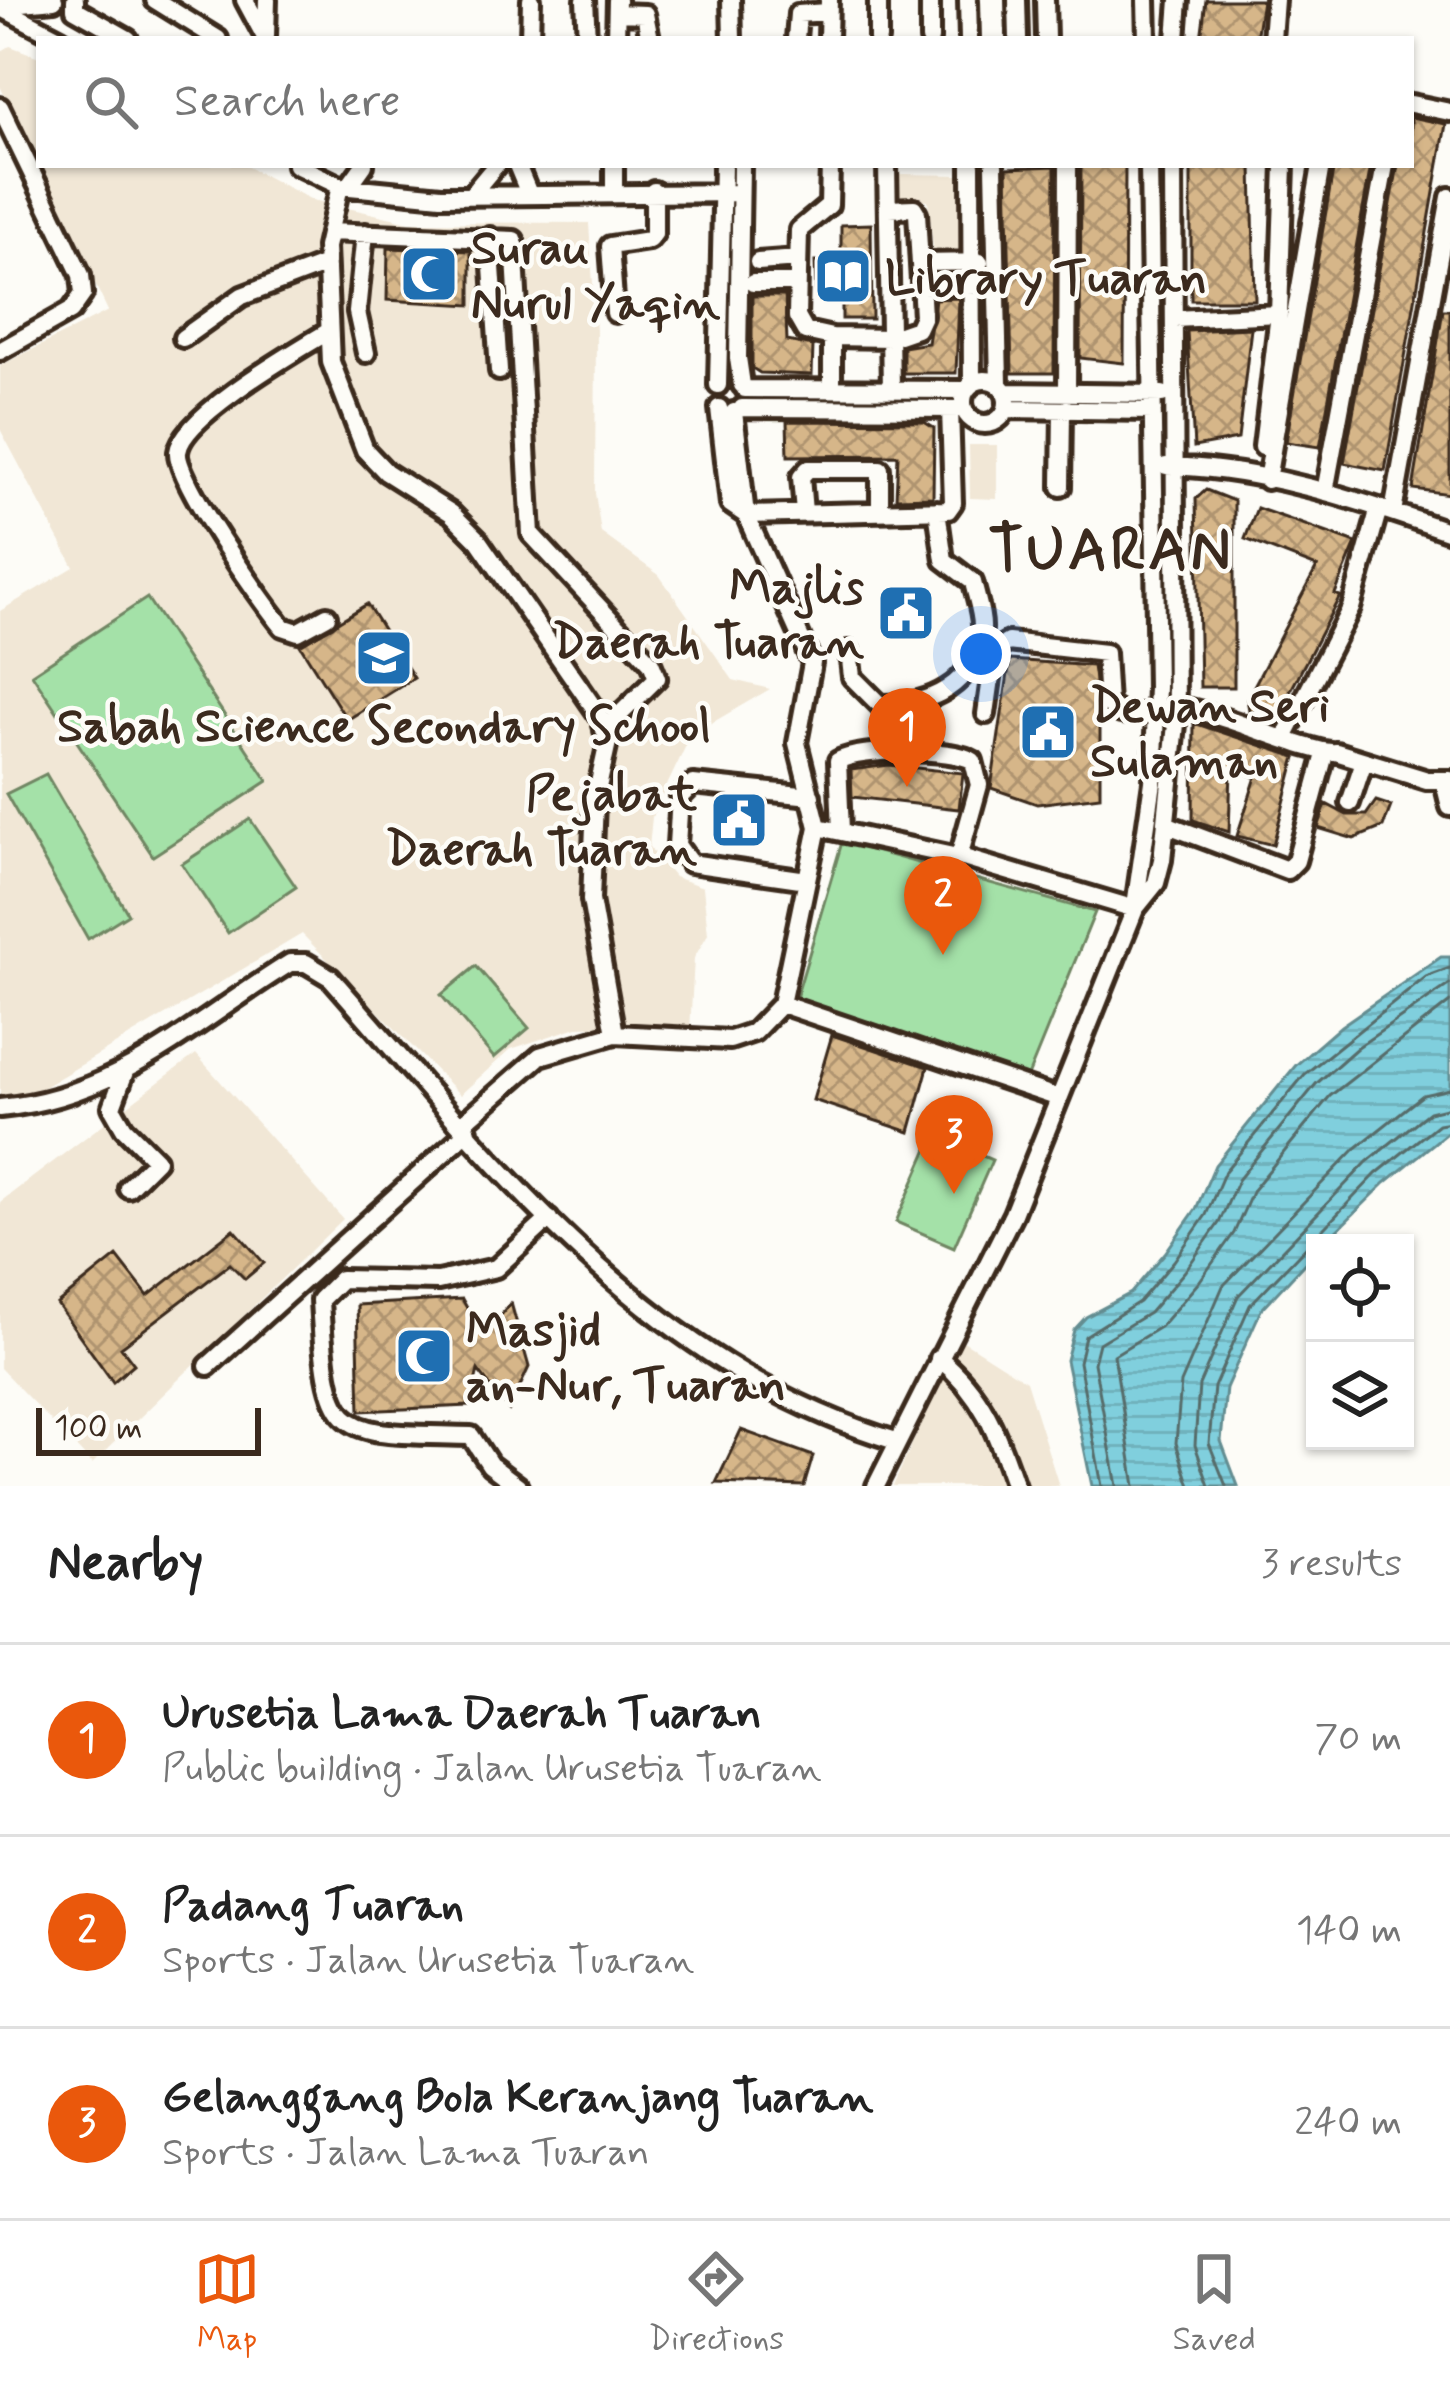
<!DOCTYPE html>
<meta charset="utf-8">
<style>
:root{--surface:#fff;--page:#f2f2f2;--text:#222;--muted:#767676;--line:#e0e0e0;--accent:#ea580c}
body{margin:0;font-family:Mynerve,sans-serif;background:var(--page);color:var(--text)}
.controls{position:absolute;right:36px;bottom:36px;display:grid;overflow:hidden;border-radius:0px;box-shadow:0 3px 9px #0004}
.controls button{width:108px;height:108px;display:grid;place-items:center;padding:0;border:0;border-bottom:3px solid var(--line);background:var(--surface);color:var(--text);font:60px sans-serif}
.scale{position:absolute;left:36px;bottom:30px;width:225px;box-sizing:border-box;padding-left:12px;border:6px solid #3b2a1e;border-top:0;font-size:33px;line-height:42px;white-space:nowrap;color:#3b2a1e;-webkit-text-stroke:9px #fdfcf7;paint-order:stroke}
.you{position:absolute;left:981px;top:654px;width:42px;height:42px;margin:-30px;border:9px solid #fff;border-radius:50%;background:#1a73e8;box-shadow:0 0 0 18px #1a73e833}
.badge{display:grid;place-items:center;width:78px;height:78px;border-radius:50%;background:var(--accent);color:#fff;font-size:39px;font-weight:700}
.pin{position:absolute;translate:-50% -99px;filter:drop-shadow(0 3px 6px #0008)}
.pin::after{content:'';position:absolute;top:63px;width:42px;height:36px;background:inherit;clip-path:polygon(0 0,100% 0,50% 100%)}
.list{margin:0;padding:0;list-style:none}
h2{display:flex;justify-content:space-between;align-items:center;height:156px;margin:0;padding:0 48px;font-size:51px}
h2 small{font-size:39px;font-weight:400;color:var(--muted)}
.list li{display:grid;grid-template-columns:78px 1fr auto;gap:36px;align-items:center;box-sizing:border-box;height:192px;padding:0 48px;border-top:3px solid var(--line)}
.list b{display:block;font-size:45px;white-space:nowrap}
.list p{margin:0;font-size:39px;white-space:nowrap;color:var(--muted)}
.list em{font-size:39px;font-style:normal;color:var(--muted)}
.icon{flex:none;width:66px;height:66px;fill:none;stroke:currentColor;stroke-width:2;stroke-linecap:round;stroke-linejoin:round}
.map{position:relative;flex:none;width:1450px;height:1486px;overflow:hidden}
.search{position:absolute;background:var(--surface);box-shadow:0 3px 9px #0004;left:36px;right:36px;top:36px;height:132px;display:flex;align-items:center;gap:30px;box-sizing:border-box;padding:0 42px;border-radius:0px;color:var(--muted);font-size:45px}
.sheet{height:732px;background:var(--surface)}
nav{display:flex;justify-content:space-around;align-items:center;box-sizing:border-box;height:168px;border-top:3px solid var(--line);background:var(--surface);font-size:33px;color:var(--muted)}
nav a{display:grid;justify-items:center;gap:6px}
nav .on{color:var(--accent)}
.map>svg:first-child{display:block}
</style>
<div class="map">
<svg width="1450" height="1486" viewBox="0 0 1450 1486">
<defs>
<pattern id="water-rules" width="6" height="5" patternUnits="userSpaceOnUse" patternTransform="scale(3)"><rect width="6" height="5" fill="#80cfdd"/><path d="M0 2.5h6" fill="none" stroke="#70b2bd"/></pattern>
<pattern id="building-cross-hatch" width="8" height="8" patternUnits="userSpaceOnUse" patternTransform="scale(3)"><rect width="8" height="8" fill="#d6b689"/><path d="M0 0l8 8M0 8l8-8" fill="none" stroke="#af946f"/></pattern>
</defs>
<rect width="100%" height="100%" fill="#fdfcf7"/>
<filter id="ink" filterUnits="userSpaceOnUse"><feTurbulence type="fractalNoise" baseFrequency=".00833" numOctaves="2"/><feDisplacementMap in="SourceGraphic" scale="24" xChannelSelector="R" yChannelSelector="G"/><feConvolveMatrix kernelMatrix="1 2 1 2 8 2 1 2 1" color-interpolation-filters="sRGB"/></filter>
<g filter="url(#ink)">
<path fill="#f1e7d6" d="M10,46L39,57V165H244L312,200L410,222L589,223L596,331L595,493L601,533L659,575L733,680L770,689L691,735L652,817L649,847L674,877L703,887L708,934L694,958L690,1031L637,1025L577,1027L511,1049L460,1095L302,934L32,1094L0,1097V611L74,567L0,429V366L108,311L0,86V52Z
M900,174L960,175L962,254L934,256L928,200L900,198Z
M969,445H997V499L970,498Z
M196,1054L343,1219L92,1464L0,1368V1202Z
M960,1339L1026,1381L1059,1486H893Z"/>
<path fill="#a4e1a8" stroke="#708663" stroke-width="3" d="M147,598L268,781L153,856L32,674Z
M46,774L128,914L88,939L6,794Z
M250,819L296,887L228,933L182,864Z
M842,842L1095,912L1028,1076L796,998Z
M476,966L529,1028L494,1058L441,995Z
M934,1135L992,1160L954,1247L896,1222Z"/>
<path fill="url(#water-rules)" stroke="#648d91" stroke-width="3" d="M1441,957H1450V1130L1385,1183L1324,1243H1315V1252L1261,1310L1226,1388L1221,1441L1238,1486H1092L1066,1360L1074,1330L1086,1317L1131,1293L1165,1253L1196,1209L1215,1165L1296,1065L1341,1026Z"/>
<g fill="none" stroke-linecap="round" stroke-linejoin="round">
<path stroke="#576c6a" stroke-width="3" d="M1102,1486L1079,1362L1085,1336L1139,1302L1174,1261L1206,1215L1225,1171L1305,1074L1426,977L1450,968
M1117,1486L1094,1363L1099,1343L1149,1313L1185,1271L1219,1223L1238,1180L1316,1084L1358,1047L1450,984
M1135,1486L1114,1355L1160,1327L1199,1282L1234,1233L1253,1190L1330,1096L1450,1002
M1190,1486L1176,1443L1181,1383L1223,1286L1355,1149L1423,1095L1450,1089
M1209,1486L1195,1445L1199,1385L1238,1296L1367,1162L1429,1112L1450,1107
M1226,1486L1209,1443L1214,1387L1250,1305L1376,1174L1438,1124L1450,1122"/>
</g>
<path fill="url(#building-cross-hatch)" stroke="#3b2a1e" stroke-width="3" d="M1206,0H1262L1256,39H1201Z
M1411,117L1446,124L1385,471L1344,463L1398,165H1411Z
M1081,165H1125L1124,363L1080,358Z
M1191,165H1252L1255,300H1191Z
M1334,165H1371L1320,447L1286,442Z
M1055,166L1054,373H1012L1007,168Z
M871,224L872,319H842V289L816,290L815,262H841V225Z
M388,248L471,251V305L387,300Z
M752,296H785L787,341L813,346L812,375L760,373L752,368Z
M959,298L956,373H903V347L928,343L935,299Z
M1443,310H1450V494L1413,489Z
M1251,328L1238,439L1194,447L1187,331Z
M787,421L924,422L934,428L933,497L896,498L898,455L788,456Z
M1206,490L1234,501V687H1200L1196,499Z
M1257,508L1356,543L1335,594L1340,596L1277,717L1249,710L1247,699L1317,567L1245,539Z
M367,604L414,678L347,720L300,645Z
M1010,660L1093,666L1100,714V796L1037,804L991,788Z
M1194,723L1296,757L1273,845L1237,836L1256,777L1231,769L1229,832L1193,820Z
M889,765L963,773L959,809L852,797L851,770Z
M1376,801L1391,806L1383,827L1354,839L1318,828L1326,804L1347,815H1366Z
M832,1035L928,1067L910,1132L813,1100Z
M234,1229L264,1263L245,1279L230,1264L121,1347L134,1364L113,1382L57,1304L117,1256L148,1296Z
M462,1299L483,1337L511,1303L529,1367L509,1410L478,1370L469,1406L360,1411L357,1305Z
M741,1430L813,1456L804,1486L716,1483Z"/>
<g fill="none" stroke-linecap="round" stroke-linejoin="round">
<defs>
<path id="minor" d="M75,0V9L128,39
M155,0L218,39
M245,0L266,39
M585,0L587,39
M731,0L732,39
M878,0V39
M968,0L969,39
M1017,0L1018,39
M1045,0L1046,39
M1146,0L1147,39
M1,5L54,0
M0,7L61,39
M617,13L645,14L650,39
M266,36L267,0
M530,39L531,0
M616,39L617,0
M796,39L798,14L828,12
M828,39L829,0
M930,39V0
M1176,39L1179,0
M1272,39L1275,0
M1411,104L1450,112
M0,107L81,275L83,294L71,311L0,351
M296,165L340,186L441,196L738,193
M517,165L529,194
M741,165L738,358L742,385
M830,165L829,205L799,230L797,317L805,331L832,337V389
M887,165L891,388
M971,165L972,384
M994,165L999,383
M340,186L326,247L331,362L365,450L386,472L451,513L478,540L601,718L608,742L595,801L591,900L615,1034
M349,186L364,165
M614,192V165
M471,195L496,165
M330,232L514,240L531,534L651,663L657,678L604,730
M365,233L357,312L366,353
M490,237L499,371
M758,262L798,259
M921,263L980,262
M753,283H797
M922,286L981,285
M615,313L610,246L649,240L654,234V191
M1174,319L1279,314
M832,337L891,338L917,329L923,316L917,213L914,208L888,209
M183,338L242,296L326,264
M963 402a22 22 0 1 1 44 0a22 22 0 1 1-44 0Z
M718,385L723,165
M745,389L966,390
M1005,392L1162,394
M1067,394L1068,165
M719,408L730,504L746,515
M742,408L964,409
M1006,409L1153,411
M1263,447L1279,314L1284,165
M1166,466C1263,468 1359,500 1450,532
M1267,480L1321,165
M1061,487L1062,410
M1325,492L1385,165
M804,512L801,477L808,469H880V511
M1393,512L1450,197
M746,515L948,510L953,503L950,409
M327,616L298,632L283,627C262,602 175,478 178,452C182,416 298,350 329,331
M849,651L852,677L880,705C929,706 976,686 982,629C983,615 976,596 973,582L944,560L937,510
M1176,707C1217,710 1312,755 1336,752L1427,780H1450
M986,714L995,650L1008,642L1105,653L1108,704L1121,713L1156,715
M1285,736L1351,608L1379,508
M1444,782L1450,807
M1350,803L1364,761
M1168,825L1287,870L1296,861L1325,754
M818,827L967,859L1135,909
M841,831L838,761C860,748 953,748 973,761L979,785L959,857
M807,880L690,863L677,845L680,797L693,784L811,796
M1135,906L1153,782L1157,687L1149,165
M781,1004L1059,1098
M126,1069L112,1107L124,1128L156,1160L128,1188
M0,1108C119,1097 194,1022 290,963H306L331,978C495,1164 648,1367 896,1441
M461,1125L540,1056L615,1034L730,1040L754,1032L781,1004L818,827L797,743L812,663L746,515L734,412
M939,1358C983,1394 997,1433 1015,1486
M208,1366L468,1131
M518,1486L490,1465L471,1436C337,1432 328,1444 320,1300L341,1279L438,1281L496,1268L549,1219
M876,1486L1013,1214L1135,909L1156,883L1162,860L1176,724L1173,165"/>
</defs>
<use href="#minor" stroke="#3b2a1e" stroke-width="26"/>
<use href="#minor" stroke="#fdfcf7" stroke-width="16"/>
</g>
</g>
<defs>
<symbol id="mosque-square" viewBox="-11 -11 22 22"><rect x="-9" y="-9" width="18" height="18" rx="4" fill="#1f6fb2" stroke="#fdfcf7"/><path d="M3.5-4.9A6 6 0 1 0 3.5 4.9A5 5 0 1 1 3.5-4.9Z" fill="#fff"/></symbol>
<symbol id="library-square" viewBox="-11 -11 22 22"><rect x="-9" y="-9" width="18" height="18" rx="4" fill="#1f6fb2" stroke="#fdfcf7"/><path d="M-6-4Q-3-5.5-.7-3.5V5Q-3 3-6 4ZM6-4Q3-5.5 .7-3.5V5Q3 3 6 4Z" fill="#fff"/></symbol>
<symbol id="civic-square" viewBox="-11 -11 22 22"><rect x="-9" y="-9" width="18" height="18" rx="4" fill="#1f6fb2" stroke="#fdfcf7"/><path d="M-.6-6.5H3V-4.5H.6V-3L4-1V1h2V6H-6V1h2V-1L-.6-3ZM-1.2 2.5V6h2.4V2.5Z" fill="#fff"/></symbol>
<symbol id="school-square" viewBox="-11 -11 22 22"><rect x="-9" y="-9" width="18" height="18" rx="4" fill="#1f6fb2" stroke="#fdfcf7"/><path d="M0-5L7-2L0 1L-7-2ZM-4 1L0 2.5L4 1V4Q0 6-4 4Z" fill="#fff"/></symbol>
</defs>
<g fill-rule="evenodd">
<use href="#mosque-square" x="396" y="241" width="66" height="66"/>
<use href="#library-square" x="810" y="243" width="66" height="66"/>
<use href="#civic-square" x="873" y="580" width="66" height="66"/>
<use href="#school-square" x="351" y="625" width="66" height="66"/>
<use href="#civic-square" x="1015" y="699" width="66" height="66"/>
<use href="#civic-square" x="706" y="787" width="66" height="66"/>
<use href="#mosque-square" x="391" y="1323" width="66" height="66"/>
</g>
<g text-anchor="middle" stroke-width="9" stroke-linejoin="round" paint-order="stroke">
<g font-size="48" font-weight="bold" fill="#3b2a1e" stroke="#fdfcf7" text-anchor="start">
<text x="471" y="263">Surau<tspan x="471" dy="55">Nurul Yaqin</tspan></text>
<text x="885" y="293">Library Tuaran</text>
<text x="864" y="602" text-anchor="end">Majlis<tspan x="864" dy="55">Daerah Tuaran</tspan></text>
<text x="1090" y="721">Dewan Seri<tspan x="1090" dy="55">Sulaman</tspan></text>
<text x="384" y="741" text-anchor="middle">Sabah Science Secondary School</text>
<text x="697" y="809" text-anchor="end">Pejabat<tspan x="697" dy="55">Daerah Tuaran</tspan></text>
<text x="466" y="1345">Masjid<tspan x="466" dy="55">an-Nur, Tuaran</tspan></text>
</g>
<g font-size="60" font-weight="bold" letter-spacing="3" fill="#3b2a1e" stroke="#fdfcf7">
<text x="1111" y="569">TUARAN</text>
</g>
</g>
</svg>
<div class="controls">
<button><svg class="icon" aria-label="locate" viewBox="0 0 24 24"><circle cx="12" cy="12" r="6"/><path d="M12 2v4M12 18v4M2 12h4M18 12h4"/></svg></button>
<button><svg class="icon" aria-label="layers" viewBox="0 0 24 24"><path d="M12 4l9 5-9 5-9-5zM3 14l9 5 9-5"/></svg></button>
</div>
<div class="scale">100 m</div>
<div class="you"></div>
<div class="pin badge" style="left:907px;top:787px">1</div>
<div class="pin badge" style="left:943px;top:955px">2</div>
<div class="pin badge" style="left:954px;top:1194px">3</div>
<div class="search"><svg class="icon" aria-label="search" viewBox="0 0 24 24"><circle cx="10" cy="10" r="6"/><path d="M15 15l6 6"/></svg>Search here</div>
</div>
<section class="sheet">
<h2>Nearby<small>3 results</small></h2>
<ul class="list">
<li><span class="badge">1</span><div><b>Urusetia Lama Daerah Tuaran</b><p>Public building · Jalan Urusetia Tuaran</p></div><em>70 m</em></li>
<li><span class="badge">2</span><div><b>Padang Tuaran</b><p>Sports · Jalan Urusetia Tuaran</p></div><em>140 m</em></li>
<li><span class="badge">3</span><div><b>Gelanggang Bola Keranjang Tuaran</b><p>Sports · Jalan Lama Tuaran</p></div><em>240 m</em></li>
</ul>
</section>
<nav>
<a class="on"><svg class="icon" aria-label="map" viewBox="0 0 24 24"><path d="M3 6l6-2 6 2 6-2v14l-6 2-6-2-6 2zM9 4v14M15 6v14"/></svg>Map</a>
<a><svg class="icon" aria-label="directions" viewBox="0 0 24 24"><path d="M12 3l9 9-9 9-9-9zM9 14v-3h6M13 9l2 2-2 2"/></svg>Directions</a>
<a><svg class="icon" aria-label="saved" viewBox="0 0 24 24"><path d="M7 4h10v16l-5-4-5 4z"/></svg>Saved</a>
</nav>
